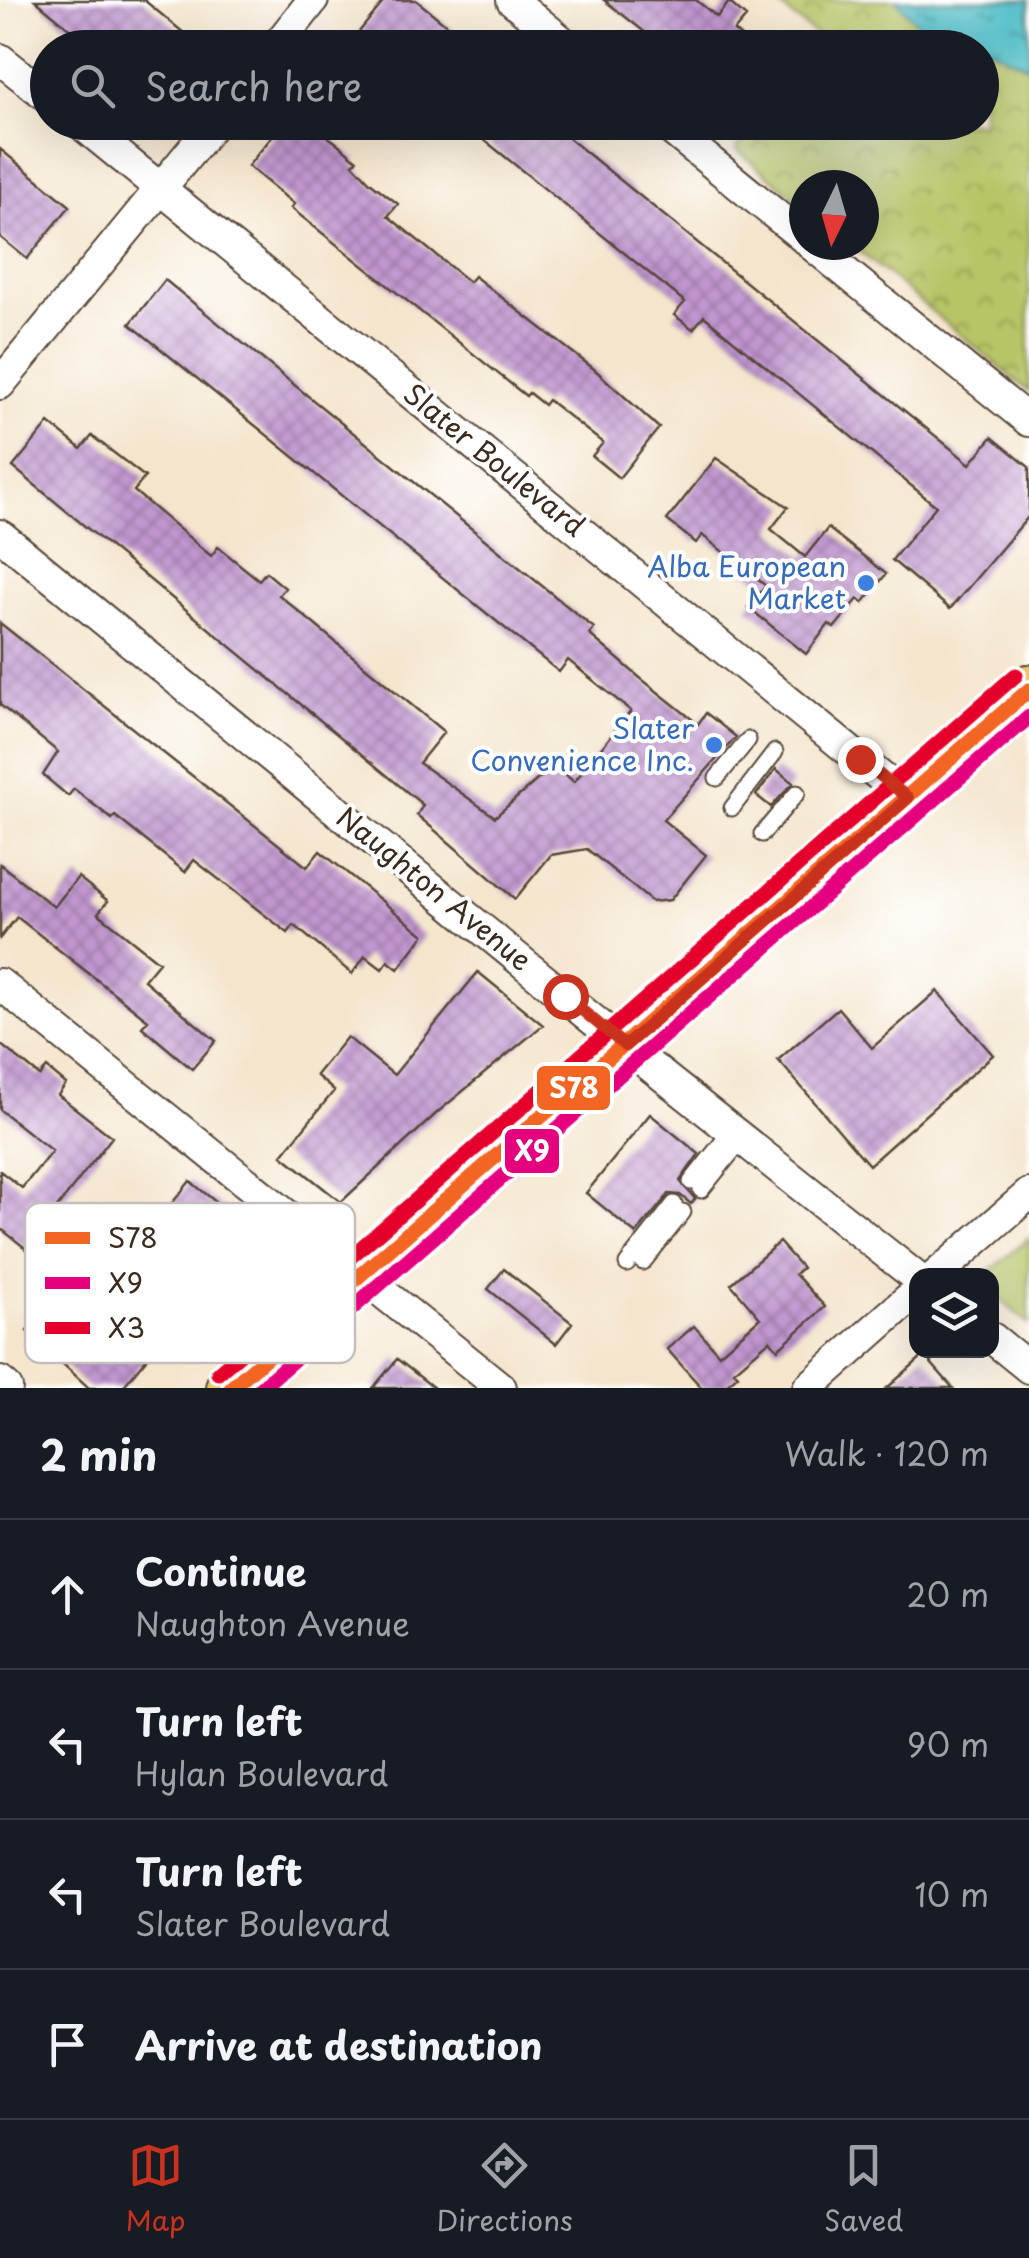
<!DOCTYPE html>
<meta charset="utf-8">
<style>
:root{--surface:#171b24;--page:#20242c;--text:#f1f3f6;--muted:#9ea1a6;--line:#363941;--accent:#c8321e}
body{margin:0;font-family:"Playpen Sans",sans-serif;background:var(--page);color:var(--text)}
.controls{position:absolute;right:30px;bottom:30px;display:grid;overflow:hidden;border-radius:20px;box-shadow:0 10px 40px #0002}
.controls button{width:90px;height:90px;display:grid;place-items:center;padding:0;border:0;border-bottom:2px solid var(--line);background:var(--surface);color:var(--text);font:50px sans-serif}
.compass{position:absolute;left:789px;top:170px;width:90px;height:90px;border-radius:50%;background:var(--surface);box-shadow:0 10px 40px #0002;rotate:185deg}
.stop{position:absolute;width:30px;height:30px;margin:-22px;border:8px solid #c8321e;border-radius:50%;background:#fff}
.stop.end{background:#c8321e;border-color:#fff;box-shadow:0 2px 10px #0008}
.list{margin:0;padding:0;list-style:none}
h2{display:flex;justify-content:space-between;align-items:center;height:130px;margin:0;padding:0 40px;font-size:42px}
h2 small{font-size:32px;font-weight:400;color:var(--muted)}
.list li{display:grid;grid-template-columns:65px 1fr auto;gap:30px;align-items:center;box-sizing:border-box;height:150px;padding:0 40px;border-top:2px solid var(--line)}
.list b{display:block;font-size:38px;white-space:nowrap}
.list p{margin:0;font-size:32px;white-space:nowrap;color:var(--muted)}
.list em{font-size:32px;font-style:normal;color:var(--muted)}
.icon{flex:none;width:55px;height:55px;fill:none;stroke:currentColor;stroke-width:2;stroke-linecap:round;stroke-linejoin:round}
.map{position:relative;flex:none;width:1029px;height:1388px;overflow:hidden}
.search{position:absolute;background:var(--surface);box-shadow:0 10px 40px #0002;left:30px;right:30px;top:30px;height:110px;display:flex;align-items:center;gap:25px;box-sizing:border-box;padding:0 35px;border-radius:55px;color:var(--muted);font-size:38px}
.sheet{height:730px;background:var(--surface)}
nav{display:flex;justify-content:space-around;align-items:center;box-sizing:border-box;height:140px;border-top:2px solid var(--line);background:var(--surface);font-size:28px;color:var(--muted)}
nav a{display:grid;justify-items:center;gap:5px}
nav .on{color:var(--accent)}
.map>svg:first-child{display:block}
</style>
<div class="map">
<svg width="1029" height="1388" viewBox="0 0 1029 1388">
<defs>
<pattern id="park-crowns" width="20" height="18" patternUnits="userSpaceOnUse" patternTransform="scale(2.5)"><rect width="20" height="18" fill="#b8c466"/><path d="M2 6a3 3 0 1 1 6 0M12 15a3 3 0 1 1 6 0" fill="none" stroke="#979f53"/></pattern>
<pattern id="water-ripples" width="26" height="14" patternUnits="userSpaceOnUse" patternTransform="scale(2.5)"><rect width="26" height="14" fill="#4fbdc7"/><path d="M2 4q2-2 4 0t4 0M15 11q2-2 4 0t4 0" fill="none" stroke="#439aa1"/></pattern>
<pattern id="building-cross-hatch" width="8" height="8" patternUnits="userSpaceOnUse" patternTransform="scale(2.5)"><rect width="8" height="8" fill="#c197d0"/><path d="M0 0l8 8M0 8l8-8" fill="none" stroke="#9e7ba8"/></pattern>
</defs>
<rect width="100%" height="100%" fill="#fff"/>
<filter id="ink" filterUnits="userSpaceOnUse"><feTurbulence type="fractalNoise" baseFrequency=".01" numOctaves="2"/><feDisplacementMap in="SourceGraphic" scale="20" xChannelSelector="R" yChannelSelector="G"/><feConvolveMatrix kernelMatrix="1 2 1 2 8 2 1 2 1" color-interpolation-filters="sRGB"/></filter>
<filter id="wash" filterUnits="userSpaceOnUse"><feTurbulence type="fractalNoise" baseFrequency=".0048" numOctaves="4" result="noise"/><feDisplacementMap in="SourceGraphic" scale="40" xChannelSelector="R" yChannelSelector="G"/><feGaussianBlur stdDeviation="2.25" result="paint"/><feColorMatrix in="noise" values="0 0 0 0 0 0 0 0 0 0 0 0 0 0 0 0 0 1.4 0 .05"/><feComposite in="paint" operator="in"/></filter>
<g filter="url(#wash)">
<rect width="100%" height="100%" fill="#f4e5cc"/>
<path fill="url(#park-crowns)" stroke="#7a7742" stroke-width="2.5" d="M773,0H1029V392L852,245H864V185H804V205L736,149L756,123L982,122V48L813,47L819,38Z"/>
<path fill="#b8c466" stroke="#7a7742" stroke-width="2.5" d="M1029,1238V1324L992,1293V1276L986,1275Z"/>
<path fill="url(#water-ripples)" stroke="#457472" stroke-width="2.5" d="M896,0H1029V67L983,45L921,27Z"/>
<g id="blocks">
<path fill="url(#building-cross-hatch)" d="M35,0H144L202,48H93Z
M385,0H416L475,48H365L354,38Z
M604,0H696L717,17L729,2L746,17L734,31L754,48H665Z
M284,122H308L338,144L357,160L353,164L370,182L398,204L388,216L469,282L474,276L594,369L659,428L619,478L592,456L603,443L548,400L544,405L529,393L526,396L291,208L294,204L248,166Z
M462,122H549L970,464L992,437L1029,467V516L950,609L892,560L936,506L704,316L693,329L674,315L685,302Z
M0,149L70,206L27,259L0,237Z
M165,280L594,628L589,634L639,677L698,724L706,713L736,737L663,820L706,855L670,900L652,902L587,849L551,855L515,899L417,815L423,805L13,467L49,423L81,449L92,436L145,477L134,491L211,556L218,547L259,580L266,572L285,588L279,595L444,732L419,763L495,817L554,765L574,782L631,711L568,660L559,672L130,324Z
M716,458L788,507L771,529L805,557L828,528L886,574L863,603L858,599L834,628L829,624L806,654L748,607L766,586L702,535L696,543L667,520Z
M0,623L307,867L320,851L424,935L398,969L388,961L382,969L365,956L352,974L294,925L288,933L194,860L185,872L115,816L112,819L74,789L68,796L43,775L58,752L0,705Z
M776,769L793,783L771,807L756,795Z
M0,864L54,907L78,877L108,901L98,913L159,962L144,980L216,1041L192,1069L142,1027L148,1020L17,917L0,938Z
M478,972L543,1025L439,1111L341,1202L282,1155L334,1091L316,1075L347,1037L394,1075Z
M937,991L993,1055L869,1165L778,1060L838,1008L872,1048Z
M0,1044L40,1076L47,1068L66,1084L58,1095L112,1137L52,1214L119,1269L190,1181L258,1236L142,1337L155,1348L122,1388H89L27,1331L47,1305L34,1294L54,1271L0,1228V1171L22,1188L52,1151L0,1110Z
M650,1114L699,1154L680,1181L695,1199L691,1204L680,1195L669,1194L636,1234L586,1193Z
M779,1242L802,1268L795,1274L825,1307L778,1349L770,1340L734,1371L738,1375L723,1388H702L667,1349L694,1326L719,1354L760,1318L731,1284Z
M504,1269L572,1323L556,1344L488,1289Z
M924,1355L953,1388H887Z
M397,1359L434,1388H373Z"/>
</g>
</g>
<g filter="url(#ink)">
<use href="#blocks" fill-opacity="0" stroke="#574638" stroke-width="2.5"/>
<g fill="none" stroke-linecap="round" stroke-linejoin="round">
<defs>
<path id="lane" d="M717,778L748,740
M732,808L775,752
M762,834L797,793
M691,1182L733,1129
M701,1190L744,1137
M643,1262L683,1212
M627,1264L674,1204"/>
<path id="street" d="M512,0L570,48
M275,48L313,0
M0,59L48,97
M79,122L908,799
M662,122L804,238
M812,245L1029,421
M0,384L215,122
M0,535L625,1046L916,1277
M0,984L501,1388
M935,1276L1029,1194
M992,1338L1029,1368
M0,1382L7,1388
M808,1388L916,1292"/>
<path id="primary" d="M231,1388L1029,690"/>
</defs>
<use href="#lane" stroke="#574638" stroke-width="19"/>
<use href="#street" stroke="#574638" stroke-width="34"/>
<use href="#primary" stroke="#574638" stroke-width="54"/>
<use href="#lane" stroke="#fff" stroke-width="15"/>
<use href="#street" stroke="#fff" stroke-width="30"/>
<use href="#primary" stroke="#f0c369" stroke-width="50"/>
<defs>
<path id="bus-1" d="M231,1388L1029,690"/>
<path id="bus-2" d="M261,1388L1029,717"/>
<path id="bus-3" d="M218,1373L1016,675"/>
</defs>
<use href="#bus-1" stroke="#fff" stroke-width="22"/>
<use href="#bus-2" stroke="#fff" stroke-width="22"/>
<use href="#bus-3" stroke="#fff" stroke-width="22"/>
<use href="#bus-1" stroke="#f26522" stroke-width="15"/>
<use href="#bus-2" stroke="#e5007d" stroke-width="15"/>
<use href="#bus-3" stroke="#e4002b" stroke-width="15"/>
</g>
</g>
<g fill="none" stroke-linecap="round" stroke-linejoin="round" filter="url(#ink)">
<path stroke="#c8321e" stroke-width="12" d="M565,996L625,1046L908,798L860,759"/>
</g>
<g fill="#3f7fe0" stroke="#fff" stroke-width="4">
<circle cx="866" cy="583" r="10"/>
<circle cx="714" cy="745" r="10"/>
</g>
<g text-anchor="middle" stroke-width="8" stroke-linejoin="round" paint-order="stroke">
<g font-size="28" fill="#3b2a1e" stroke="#fff">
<text transform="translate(494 460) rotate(39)" y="10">Slater Boulevard</text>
<text transform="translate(434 889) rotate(39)" y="10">Naughton Avenue</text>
</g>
<g font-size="28" fill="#366cbe" stroke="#fff" text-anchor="end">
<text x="846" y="577">Alba European<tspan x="846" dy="32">Market</tspan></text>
<text x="694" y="739">Slater<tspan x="694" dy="32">Convenience Inc.</tspan></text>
</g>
</g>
<rect x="25" y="1203" width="330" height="160" rx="15" fill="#fff" stroke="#c4bfbc" stroke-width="2.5"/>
<rect x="45" y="1232" width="45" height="12" fill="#f26522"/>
<rect x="45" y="1277" width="45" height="12" fill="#e5007d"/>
<rect x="45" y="1322" width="45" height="12" fill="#e4002b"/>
<g font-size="28" fill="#3b2a1e">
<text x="108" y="1248">S78</text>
<text x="108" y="1293">X9</text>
<text x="108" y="1338">X3</text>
</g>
<g stroke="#fff" stroke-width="4">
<rect x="535" y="1064" width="77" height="48" rx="10" fill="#f26522"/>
<rect x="503" y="1127" width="58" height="48" rx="10" fill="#e5007d"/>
</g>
<g font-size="28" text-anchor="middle" font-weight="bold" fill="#fff">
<text x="574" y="1098">S78</text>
<text x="532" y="1161">X9</text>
</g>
</svg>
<div class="controls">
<button><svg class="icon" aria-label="layers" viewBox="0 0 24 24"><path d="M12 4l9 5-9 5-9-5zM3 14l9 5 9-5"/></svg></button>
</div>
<svg class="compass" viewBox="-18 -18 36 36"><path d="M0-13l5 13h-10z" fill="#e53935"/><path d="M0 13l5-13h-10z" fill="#9ea1a6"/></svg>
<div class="stop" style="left:565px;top:996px"></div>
<div class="stop end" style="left:860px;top:759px"></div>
<div class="search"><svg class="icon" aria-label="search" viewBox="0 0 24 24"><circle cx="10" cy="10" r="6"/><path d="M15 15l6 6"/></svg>Search here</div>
</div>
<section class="sheet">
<h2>2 min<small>Walk · 120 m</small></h2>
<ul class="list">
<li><svg class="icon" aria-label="ahead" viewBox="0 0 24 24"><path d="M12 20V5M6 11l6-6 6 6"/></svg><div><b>Continue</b><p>Naughton Avenue</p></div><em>20 m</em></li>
<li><svg class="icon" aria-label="left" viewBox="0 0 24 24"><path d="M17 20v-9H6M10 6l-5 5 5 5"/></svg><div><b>Turn left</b><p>Hylan Boulevard</p></div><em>90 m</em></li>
<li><svg class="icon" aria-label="left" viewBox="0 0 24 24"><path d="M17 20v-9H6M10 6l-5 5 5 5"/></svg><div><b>Turn left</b><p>Slater Boulevard</p></div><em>10 m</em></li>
<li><svg class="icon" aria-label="arrive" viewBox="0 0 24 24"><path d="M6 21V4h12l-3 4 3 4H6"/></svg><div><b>Arrive at destination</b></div></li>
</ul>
</section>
<nav>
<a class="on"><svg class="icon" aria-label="map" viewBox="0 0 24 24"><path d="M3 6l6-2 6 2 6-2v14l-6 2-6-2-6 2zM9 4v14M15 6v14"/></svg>Map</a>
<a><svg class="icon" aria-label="directions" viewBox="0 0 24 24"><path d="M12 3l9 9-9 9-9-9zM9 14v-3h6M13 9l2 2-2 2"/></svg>Directions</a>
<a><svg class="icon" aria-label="saved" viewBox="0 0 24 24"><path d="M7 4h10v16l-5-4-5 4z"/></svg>Saved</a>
</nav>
